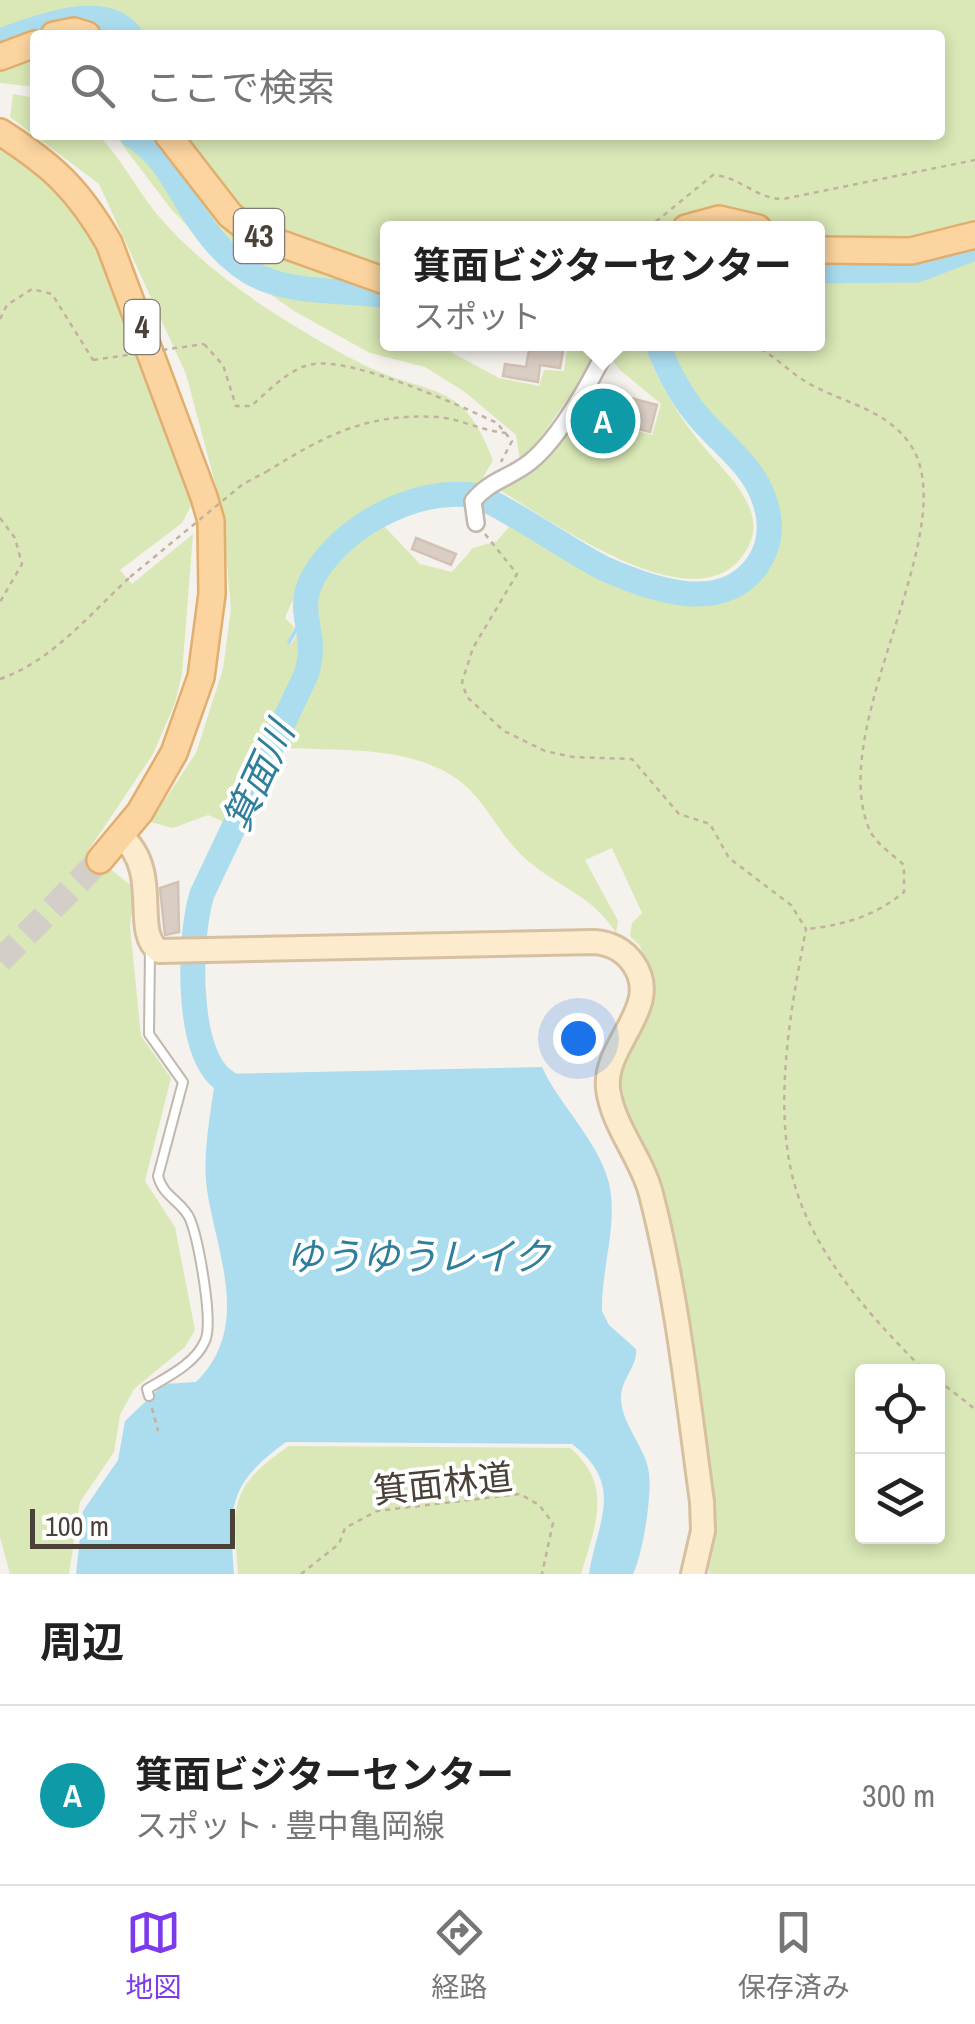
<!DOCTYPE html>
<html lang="ja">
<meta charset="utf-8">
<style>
:root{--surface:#fff;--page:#f6f6f6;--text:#222;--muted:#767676;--line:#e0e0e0;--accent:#7c3aed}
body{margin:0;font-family:"Archivo Narrow","Noto Sans JP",sans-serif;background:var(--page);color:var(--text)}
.controls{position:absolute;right:30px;bottom:30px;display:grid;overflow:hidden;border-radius:10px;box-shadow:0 5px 15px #0003}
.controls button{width:90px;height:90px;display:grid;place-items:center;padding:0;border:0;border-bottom:2px solid var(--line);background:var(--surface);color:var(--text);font:50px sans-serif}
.scale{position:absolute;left:30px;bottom:25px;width:205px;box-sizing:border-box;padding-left:10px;border:5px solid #4a4139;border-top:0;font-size:28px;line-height:35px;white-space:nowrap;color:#4a4139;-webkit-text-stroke:8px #fff;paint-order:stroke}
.you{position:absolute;left:578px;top:1038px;width:35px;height:35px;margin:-25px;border:8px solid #fff;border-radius:50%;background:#1a73e8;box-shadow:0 0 0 15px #1a73e833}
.badge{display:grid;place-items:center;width:65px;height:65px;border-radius:50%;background:var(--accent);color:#fff;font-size:32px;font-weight:700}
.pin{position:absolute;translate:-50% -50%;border:5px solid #fff;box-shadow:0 2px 10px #0006}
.popup{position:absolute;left:380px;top:221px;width:445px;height:130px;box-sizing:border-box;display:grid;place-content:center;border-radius:10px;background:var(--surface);filter:drop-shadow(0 2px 8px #0005);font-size:32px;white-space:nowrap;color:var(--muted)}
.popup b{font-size:38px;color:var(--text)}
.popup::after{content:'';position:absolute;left:50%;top:100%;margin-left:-20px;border:20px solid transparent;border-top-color:var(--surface)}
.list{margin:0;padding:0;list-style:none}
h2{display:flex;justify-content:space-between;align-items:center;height:130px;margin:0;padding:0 40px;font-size:42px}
h2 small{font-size:32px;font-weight:400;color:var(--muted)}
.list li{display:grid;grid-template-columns:65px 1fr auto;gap:30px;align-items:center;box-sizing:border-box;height:180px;padding:0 40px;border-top:2px solid var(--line)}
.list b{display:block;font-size:38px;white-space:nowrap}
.list p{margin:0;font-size:32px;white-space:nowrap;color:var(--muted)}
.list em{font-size:32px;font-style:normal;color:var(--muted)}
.icon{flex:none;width:55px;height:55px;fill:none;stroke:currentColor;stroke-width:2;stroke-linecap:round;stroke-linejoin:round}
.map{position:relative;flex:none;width:975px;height:1574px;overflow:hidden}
.search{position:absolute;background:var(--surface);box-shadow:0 5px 15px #0003;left:30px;right:30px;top:30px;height:110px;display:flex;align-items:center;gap:25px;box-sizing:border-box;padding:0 35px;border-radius:10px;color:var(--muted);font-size:38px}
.sheet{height:310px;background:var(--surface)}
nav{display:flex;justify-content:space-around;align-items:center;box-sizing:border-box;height:140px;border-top:2px solid var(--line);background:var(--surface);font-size:28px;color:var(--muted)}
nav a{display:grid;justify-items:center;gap:5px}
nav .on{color:var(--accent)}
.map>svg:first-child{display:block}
</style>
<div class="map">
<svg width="975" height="1574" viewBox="0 0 975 1574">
<rect width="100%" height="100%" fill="#f5f1ec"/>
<path fill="#d9e8b6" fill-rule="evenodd" d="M0,0H975V226L909,243L818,241V228H781L752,217L676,224L670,228H388V272L258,225L236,209L184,135H940V35H110C62,6 47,28 0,46Z
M35,62V87L0,83V66Z
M13,94L35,98V135H98C124,161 138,193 162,220C198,261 247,297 293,325C316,339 341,354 366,366C431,397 463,379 493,460L476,490C382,482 319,535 285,618L294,627L287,641L291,644L299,631L302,652L292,687L224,822L208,815L173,828L150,822L196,753L223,669L231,609L222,509L186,374L99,184L10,117Z
M115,135H159L219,215L388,292V344H449L451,352L499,378L539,386L544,370L564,371L568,344H605L539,440L520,460L516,435L465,392L425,367L370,353L294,311L217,256L171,209Z
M0,144C90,200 106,270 141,364C157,409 176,455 194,500L182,523L120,570L132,584L193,534L182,674L175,703L153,754L88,851L134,888L130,926L141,1036L171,1078L145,1181L175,1227L195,1330L185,1347L134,1389L120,1415L114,1452L80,1502L69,1574H10L0,1537Z
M975,255V1574H709L701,1429L615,1089L644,959L640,946L630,936L632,923L642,913L612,848L585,860L618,921L616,933C593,896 560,888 528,861C503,840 491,811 469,789C423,744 341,751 282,748C295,721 313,691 318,661C322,641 312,625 313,606C314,572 354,537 382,524L420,564L452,572L473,548L497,541L521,513C573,543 695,630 747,565C760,550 767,528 759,508C748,482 721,458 704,436C681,407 665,377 651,344H818V258ZM862,1372H938V1536H862Z
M612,344H644C656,377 673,408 695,436C712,459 740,482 750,509C757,527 753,543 741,558C689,623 548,518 496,488L563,429L614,446L622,427L652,435L661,404L620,370L608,354Z
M289,1446L570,1448C614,1485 595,1527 581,1574H238C233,1505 228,1488 289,1446Z"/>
<path fill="#abddef" d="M542,1067C560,1107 602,1144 610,1188C617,1228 601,1271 602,1311L609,1325L636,1349C638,1367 620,1379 621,1400C623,1427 646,1448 649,1473C652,1496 643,1553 633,1574H589C597,1521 626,1486 572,1444L286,1442C228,1484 229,1506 234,1574H76L83,1511L118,1460L125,1421L164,1384L196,1382C252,1327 217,1255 207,1190C202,1152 211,1112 216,1074Z"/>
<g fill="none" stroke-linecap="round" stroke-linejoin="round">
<path stroke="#abddef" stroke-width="4" d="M289,642L303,617"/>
<path stroke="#abddef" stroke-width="25" d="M0,41C34,29 103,0 130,35
M132,135C166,158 173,180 194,213C250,302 297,285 388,296
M818,271L917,270L975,248
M244,1094C236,1088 225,1082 218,1075C186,1042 189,936 202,894L306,675C323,624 282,609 329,555C362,517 421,489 472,495C494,498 575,555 605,569C651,589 722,616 758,564C772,543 772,521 764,499C753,465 720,443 698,416C679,394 668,370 657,344"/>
</g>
<path fill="#dacec4" stroke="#d2c2b5" stroke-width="2.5" d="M564,344L560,368L540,365L538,382L503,376L505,364L526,367L530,345Z
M608,392L657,405L650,432L618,423L613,442L585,434L595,397L606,400Z
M416,538L456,554L451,565L412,549Z
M178,882L179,932L165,935L160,888Z"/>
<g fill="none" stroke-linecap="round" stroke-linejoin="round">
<path stroke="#d3cec8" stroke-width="25" stroke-dasharray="25 12" stroke-linecap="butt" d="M0,961L100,860"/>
<defs>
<path id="lane" d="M149,1396L147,1389C167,1377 195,1364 205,1341C214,1322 198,1239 190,1219C182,1201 163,1197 158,1176L183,1082L149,1034L150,949"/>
<path id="street" d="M476,523L473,501C490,480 510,478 530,462C560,438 593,378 609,344"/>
<path id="secondary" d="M121,836C163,872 131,931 159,951L594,942C610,943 623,949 633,963C664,1006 603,1044 608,1089C613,1127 642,1158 651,1194C677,1295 688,1400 702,1502L703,1531L693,1574"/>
<path id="primary" d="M54,35L74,31L87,35
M0,57L35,44
M0,132C52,165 78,189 109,243L204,497L211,521L212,594L201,677L174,753L140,812L100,860
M168,135L230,215L254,234L388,282
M686,228L719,219L758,228
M818,250L911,251L975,235"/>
</defs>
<use href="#lane" stroke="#c1b7ae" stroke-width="12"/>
<use href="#street" stroke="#c1b7ae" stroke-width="20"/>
<use href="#secondary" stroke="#d7c09f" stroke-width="28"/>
<use href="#primary" stroke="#e1ae6e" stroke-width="30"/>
<path stroke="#c2b1a0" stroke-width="2.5" stroke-dasharray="5 5" stroke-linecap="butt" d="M648,228L713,175C739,176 756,199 783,199L975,160
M0,319L7,305L32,289L52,294L93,360
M204,344L223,365L236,406H251C269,391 290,367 314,364C354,358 459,405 497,423L512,441L501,462
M752,344C773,354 789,372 808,383C841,402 882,408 907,440C971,520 827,720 868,826C873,842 892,854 904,865V892C875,916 844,925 807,929
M266,472C324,436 366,413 437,417C458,418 482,431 506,433
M0,518L15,538L22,564L0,602
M485,534L517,574L473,648L462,682L467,697L504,731L545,751L573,757L632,759L679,814L710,824L729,858L791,905L806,929C791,1008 772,1107 795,1186C816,1257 874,1321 926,1372
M0,679C52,661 90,614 130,577
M938,1380L975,1409
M152,1408L158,1431
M301,1574L339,1544L345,1528L377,1511L520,1494L539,1505L553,1523L542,1574"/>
<use href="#lane" stroke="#fff" stroke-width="8"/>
<use href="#street" stroke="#fff" stroke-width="15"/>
<use href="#secondary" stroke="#fdebce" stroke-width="22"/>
<use href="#primary" stroke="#fbd49f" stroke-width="25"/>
<path stroke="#c2b1a0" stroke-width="2.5" stroke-dasharray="5 5" stroke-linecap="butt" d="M93,360L204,344
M130,577L243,484L266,472"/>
</g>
<g text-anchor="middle" stroke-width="8" stroke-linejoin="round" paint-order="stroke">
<g fill="#fff" stroke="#807a74" stroke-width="2.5">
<rect x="234" y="209" width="50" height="54" rx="8"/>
<rect x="124.5" y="300" width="35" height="54" rx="8"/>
</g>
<g font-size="32" font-weight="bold" fill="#4a4139">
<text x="259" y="247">43</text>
<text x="142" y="338">4</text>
</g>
<g font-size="35" fill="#4a4139" stroke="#fff">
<text transform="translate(443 1484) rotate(-6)" y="12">箕面林道</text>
</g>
<g font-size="38" font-style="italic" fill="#2f7e9c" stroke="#fff">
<text transform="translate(259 776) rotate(-65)" y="13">箕面川</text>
<text x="418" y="1270">ゆうゆうレイク</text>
</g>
</g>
</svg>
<div class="controls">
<button><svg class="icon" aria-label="locate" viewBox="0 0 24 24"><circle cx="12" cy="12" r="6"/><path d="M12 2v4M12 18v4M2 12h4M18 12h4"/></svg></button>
<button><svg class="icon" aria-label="layers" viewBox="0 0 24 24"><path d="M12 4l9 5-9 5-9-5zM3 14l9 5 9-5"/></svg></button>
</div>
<div class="scale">100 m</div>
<div class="you"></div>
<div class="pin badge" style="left:603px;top:421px;background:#0f9aa8">A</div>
<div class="popup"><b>箕面ビジターセンター</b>スポット</div>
<div class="search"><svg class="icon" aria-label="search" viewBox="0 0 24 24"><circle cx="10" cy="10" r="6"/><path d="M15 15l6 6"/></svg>ここで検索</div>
</div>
<section class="sheet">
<h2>周辺<small></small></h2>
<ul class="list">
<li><span class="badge" style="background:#0f9aa8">A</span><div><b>箕面ビジターセンター</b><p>スポット · 豊中亀岡線</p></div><em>300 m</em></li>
</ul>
</section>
<nav>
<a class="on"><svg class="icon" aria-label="map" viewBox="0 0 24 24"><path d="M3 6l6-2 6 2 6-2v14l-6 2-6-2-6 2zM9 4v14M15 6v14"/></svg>地図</a>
<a><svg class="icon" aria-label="directions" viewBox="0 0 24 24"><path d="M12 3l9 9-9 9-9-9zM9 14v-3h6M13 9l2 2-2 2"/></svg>経路</a>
<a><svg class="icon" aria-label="saved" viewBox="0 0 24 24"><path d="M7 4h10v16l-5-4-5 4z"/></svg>保存済み</a>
</nav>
